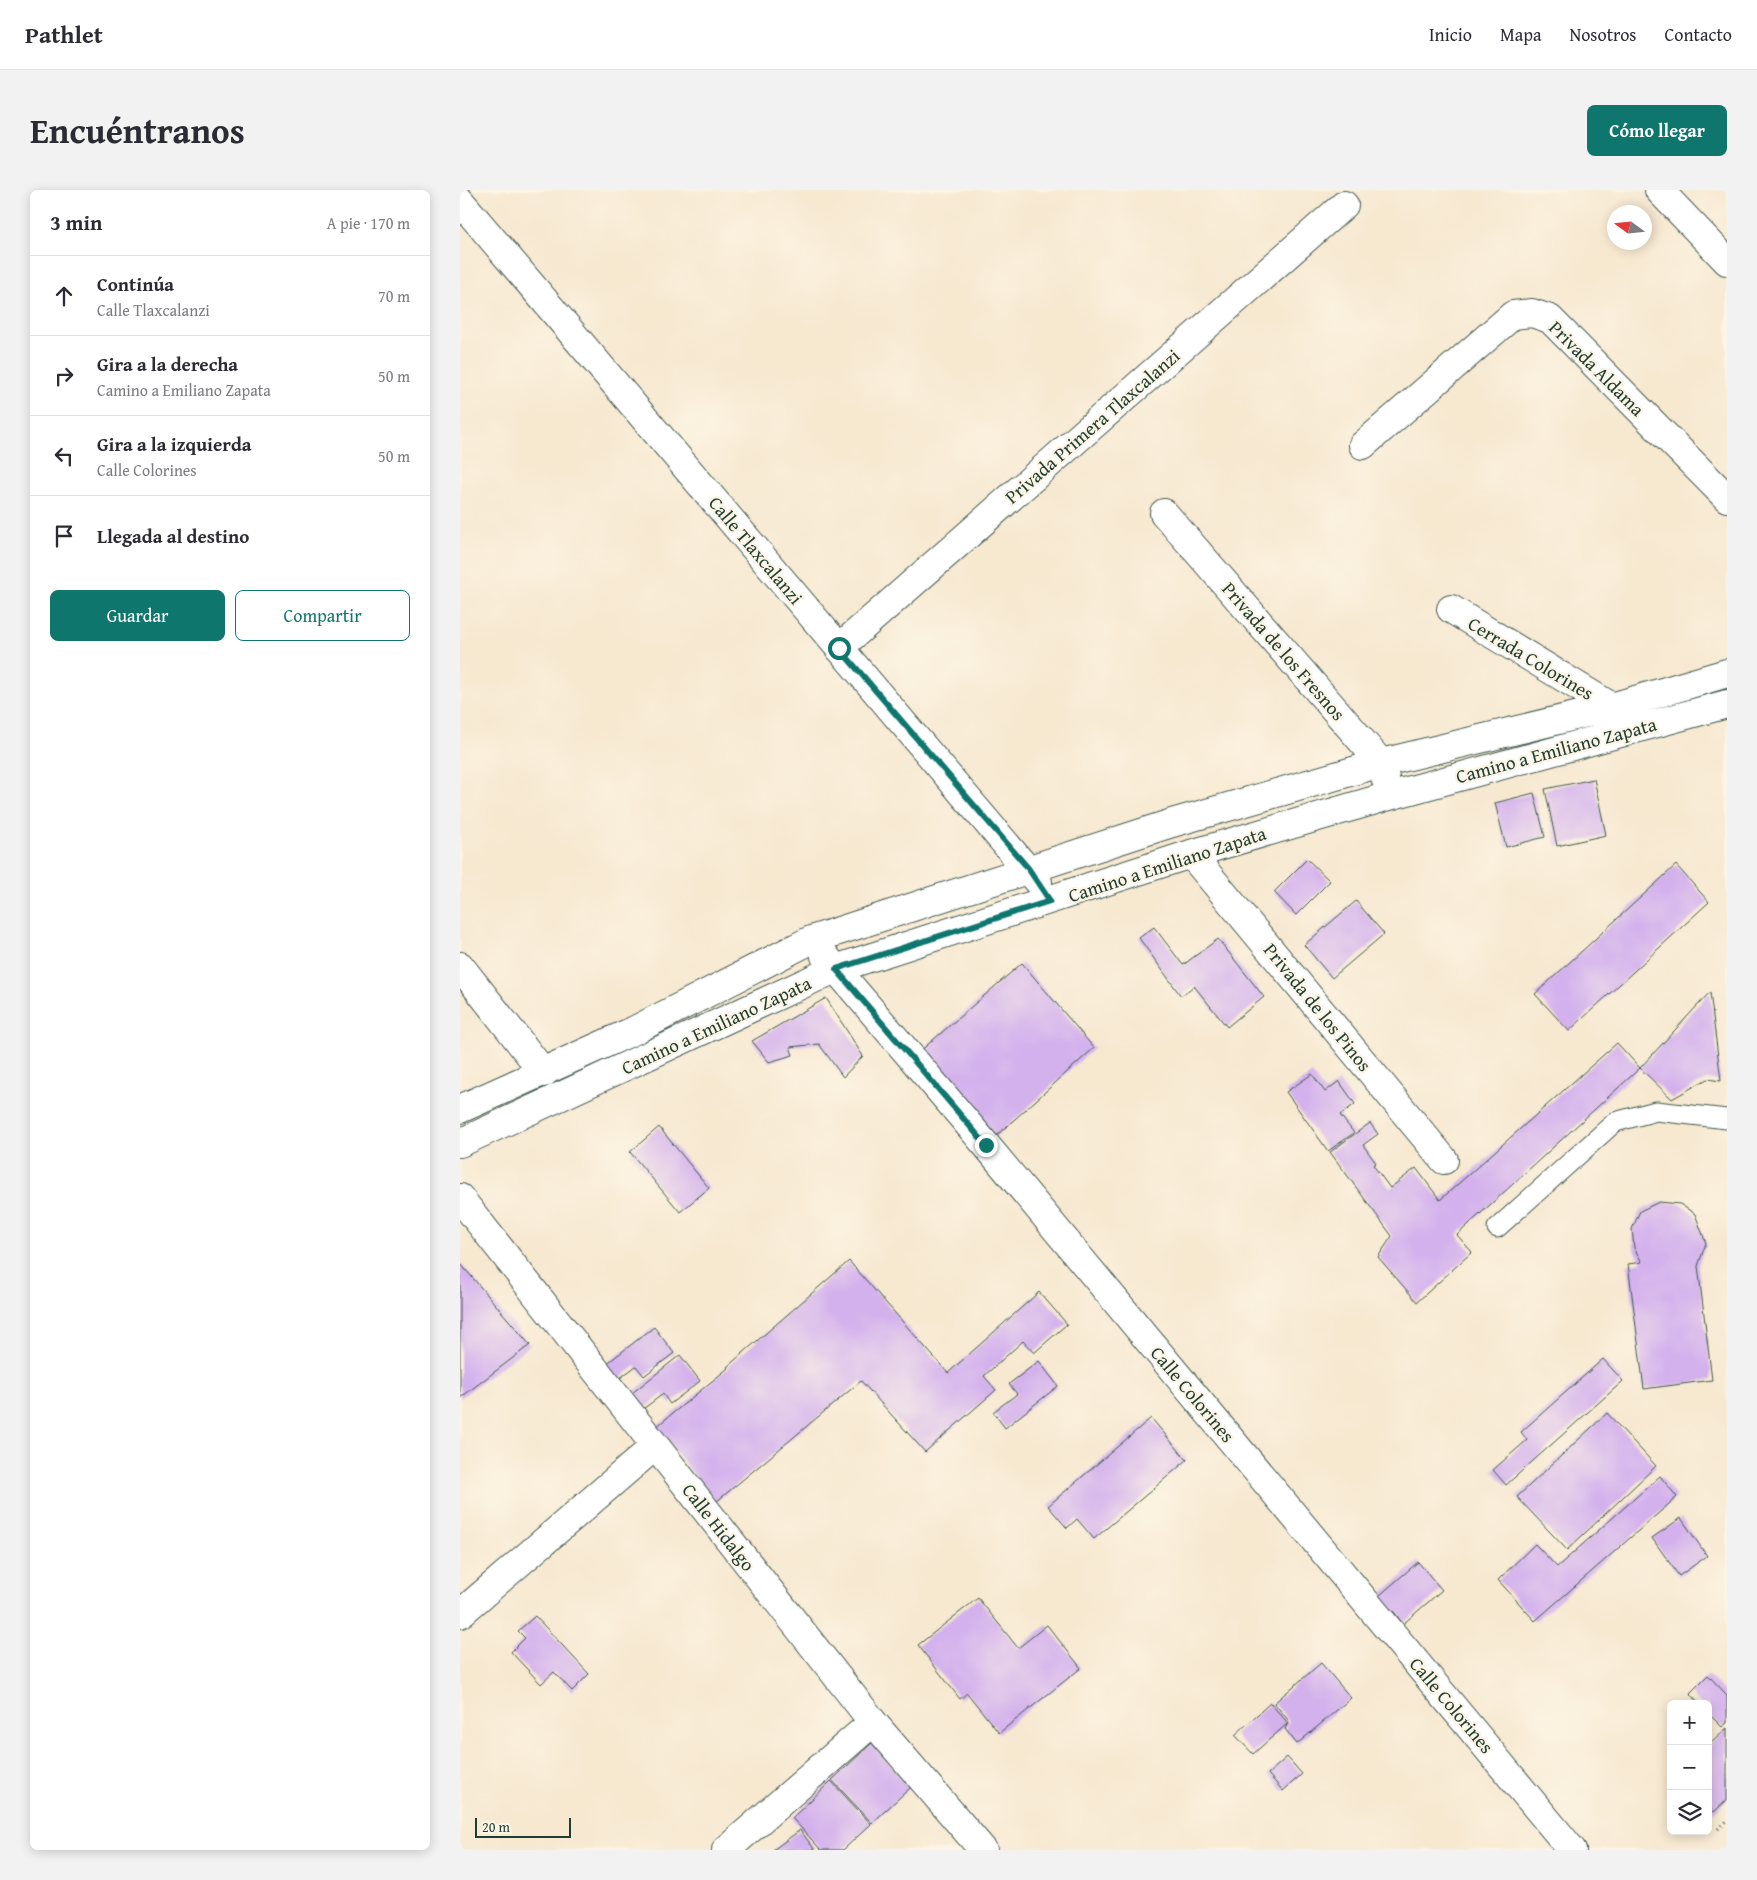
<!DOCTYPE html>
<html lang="es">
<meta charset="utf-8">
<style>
:root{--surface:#fff;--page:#f2f2f3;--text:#2b2b33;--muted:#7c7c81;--line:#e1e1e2;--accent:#0f766e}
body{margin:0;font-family:"Gentium Book Plus",serif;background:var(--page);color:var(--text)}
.controls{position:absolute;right:15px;bottom:15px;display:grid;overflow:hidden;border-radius:8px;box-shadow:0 2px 12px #0003}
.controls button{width:45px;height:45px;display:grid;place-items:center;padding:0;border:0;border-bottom:1px solid var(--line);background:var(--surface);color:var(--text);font:25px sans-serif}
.compass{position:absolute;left:1147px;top:15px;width:45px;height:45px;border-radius:50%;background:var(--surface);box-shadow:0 2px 12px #0003;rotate:285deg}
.scale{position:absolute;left:15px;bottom:12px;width:96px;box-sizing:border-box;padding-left:5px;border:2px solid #1f3d34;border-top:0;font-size:14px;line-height:18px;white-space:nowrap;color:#1f3d34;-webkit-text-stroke:4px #fcf5e5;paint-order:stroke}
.stop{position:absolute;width:15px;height:15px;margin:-11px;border:4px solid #0f766e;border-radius:50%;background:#fff}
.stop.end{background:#0f766e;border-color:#fff;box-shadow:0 1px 5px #0008}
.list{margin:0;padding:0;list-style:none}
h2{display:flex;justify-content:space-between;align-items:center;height:65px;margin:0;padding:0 20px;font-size:21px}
h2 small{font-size:16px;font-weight:400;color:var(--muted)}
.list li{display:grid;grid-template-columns:32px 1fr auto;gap:15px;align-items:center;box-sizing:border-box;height:80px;padding:0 20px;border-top:1px solid var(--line)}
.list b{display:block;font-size:19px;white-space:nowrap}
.list p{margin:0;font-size:16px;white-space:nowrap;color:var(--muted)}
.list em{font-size:16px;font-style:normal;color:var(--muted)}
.actions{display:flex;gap:10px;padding:15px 20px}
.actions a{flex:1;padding:11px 0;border:1px solid var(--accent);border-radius:8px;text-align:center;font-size:18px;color:var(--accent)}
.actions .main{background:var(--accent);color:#fff}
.icon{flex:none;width:28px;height:28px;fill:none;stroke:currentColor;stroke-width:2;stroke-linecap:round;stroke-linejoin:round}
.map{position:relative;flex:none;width:1267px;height:1660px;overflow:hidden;border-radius:8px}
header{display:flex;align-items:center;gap:30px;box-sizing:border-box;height:70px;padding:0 25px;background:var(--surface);border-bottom:1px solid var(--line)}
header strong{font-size:24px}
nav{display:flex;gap:28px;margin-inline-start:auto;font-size:18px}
.intro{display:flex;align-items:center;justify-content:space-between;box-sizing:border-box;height:120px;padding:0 30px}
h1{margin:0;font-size:35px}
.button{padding:12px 22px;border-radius:8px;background:var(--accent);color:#fff;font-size:18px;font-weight:700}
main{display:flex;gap:30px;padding:0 30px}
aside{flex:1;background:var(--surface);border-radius:8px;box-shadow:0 2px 12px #0003}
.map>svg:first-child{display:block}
</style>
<header>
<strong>Pathlet</strong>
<nav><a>Inicio</a><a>Mapa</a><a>Nosotros</a><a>Contacto</a></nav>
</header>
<div class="intro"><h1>Encuéntranos</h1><a class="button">Cómo llegar</a></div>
<main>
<aside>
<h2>3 min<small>A pie · 170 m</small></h2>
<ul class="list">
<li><svg class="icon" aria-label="ahead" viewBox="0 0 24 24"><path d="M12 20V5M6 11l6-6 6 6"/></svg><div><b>Continúa</b><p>Calle Tlaxcalanzi</p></div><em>70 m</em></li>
<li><svg class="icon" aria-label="right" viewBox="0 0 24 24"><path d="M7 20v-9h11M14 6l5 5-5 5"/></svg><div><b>Gira a la derecha</b><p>Camino a Emiliano Zapata</p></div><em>50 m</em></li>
<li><svg class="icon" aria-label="left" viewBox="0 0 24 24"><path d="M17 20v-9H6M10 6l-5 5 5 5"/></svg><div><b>Gira a la izquierda</b><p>Calle Colorines</p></div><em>50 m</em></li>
<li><svg class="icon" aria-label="arrive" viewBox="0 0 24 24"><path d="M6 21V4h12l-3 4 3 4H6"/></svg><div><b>Llegada al destino</b></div></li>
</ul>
<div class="actions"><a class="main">Guardar</a><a>Compartir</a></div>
</aside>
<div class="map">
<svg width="1267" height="1660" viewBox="0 0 1267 1660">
<rect width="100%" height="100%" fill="#fcf5e5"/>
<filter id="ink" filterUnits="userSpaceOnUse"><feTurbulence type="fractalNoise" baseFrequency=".02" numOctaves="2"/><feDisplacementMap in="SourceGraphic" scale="10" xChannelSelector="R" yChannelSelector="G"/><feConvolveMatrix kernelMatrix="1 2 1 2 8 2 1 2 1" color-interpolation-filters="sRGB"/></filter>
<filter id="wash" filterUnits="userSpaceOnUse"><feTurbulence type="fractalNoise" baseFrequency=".0096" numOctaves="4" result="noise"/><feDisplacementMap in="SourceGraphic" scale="20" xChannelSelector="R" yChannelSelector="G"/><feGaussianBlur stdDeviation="1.12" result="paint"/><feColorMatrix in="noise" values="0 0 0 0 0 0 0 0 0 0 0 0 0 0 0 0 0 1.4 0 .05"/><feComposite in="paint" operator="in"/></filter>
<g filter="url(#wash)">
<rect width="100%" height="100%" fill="#f7e8d0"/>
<g id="blocks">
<path fill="#d3b1ed" d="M1134,589L1146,645L1097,656L1085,599Z
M1074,603L1085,647L1046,657L1035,613Z
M847,669L870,691L836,725L814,702Z
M1216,675L1249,712L1109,841L1075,804Z
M896,711L924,744L872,788L844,755Z
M694,737L723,775L758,749L804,807L767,837L734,796L721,806L679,748Z
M562,773L634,858L526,955L451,869Z
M1250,802L1261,891L1247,889L1212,909L1180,878Z
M366,808L403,866L383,887L359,854L330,857L333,865L309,872L292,851Z
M1157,853L1180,878L997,1045L1012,1062L957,1112L918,1067L932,1046L870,962L910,933L918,944L903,955L916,973L913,975L930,998L956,978L980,1010Z
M852,884L865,902L879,891L895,914L880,925L894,943L868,961L826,902Z
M199,937L249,998L220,1022L170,962Z
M1199,1012L1220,1014L1235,1024L1246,1053L1238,1076L1252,1190L1184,1199L1168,1074L1182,1072L1174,1058L1172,1039L1180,1021Z
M389,1071L488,1183L579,1102L607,1134L574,1163L563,1151L524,1186L536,1200L465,1262L401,1191L256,1312L196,1237L268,1178L267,1177Z
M0,1073L70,1155L0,1208Z
M194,1137L214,1163L184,1186L176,1176L152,1194L141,1178Z
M220,1165L240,1191L210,1214L203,1204L179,1222L167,1207Z
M1143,1169L1163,1191L1046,1295L1033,1280L1067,1250L1061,1242Z
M579,1171L598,1196L545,1238L533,1222L557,1204L549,1194Z
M1147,1223L1196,1276L1107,1360L1057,1307Z
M691,1228L727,1270L634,1349L617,1329L607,1338L588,1316Z
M1200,1286L1217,1307L1075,1431L1038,1390L1075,1354L1097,1377Z
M1221,1328L1247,1366L1219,1386L1192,1348Z
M958,1372L982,1400L943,1434L933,1421L926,1427L912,1412Z
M518,1408L558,1458L587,1435L621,1478L539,1543L507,1503L500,1509L458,1455Z
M75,1426L129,1484L112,1501L94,1482L81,1494L51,1462L65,1448L58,1441Z
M861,1473L891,1508L837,1554L825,1539L829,1531L814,1513Z
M1248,1485L1267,1505V1533L1262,1537L1248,1523V1514H1240L1230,1503Z
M810,1513L828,1533L793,1564L775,1545Z
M1267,1538V1610L1254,1622L1248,1616V1556Z
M412,1553L451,1597L412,1633L372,1590Z
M827,1567L842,1584L823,1601L808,1584Z
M371,1591L411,1634L383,1660H361L332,1628Z
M340,1640L355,1660H313Z"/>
</g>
</g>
<g filter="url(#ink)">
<use href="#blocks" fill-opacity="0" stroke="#3f574b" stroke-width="1"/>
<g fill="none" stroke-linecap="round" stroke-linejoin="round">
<defs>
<path id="service" d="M1037,1038L1155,932L1196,921L1267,929"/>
<path id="minor" d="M1199,0L1267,71
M0,11L578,692
M903,255L1053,125L1072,123L1090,129L1267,308
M704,323L921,573L925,588
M991,419L1152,517
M379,458L884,15
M731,664L984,970
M365,766L526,955L1112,1660
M0,776L84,883
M0,919L173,841L351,750L712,633L921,573L1152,517L1267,483
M0,953L375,779L731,664L929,606L1267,514
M0,1008L413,1532L523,1660
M0,1424L195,1256
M266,1660L413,1532"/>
</defs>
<use href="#service" stroke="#3f574b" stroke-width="21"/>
<use href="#minor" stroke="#3f574b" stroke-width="30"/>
<path stroke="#3f574b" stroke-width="3" stroke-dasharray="1 4" stroke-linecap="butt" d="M1258,1639L1267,1631"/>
<use href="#service" stroke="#fff" stroke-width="19"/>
<use href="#minor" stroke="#fff" stroke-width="28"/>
</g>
</g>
<g fill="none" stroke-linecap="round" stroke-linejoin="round" filter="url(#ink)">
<path stroke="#0f766e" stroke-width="6" d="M379,458L568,678L590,711L376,779L526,955"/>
</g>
<g text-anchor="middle" stroke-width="4.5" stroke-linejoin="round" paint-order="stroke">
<g font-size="19" fill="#1f3d34" stroke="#fcf5e5">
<text transform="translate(1137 178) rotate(45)" y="7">Privada Aldama</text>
<text transform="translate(632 236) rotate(-41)" y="7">Privada Primera Tlaxcalanzi</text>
<text transform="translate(296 360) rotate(50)" y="7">Calle Tlaxcalanzi</text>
<text transform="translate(824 461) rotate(49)" y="7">Privada de los Fresnos</text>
<text transform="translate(1071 468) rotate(31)" y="7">Cerrada Colorines</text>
<text transform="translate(1096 560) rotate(-15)" y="7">Camino a Emiliano Zapata</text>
<text transform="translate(707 674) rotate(-18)" y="7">Camino a Emiliano Zapata</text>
<text transform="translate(858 817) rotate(51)" y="7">Privada de los Pinos</text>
<text transform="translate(256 835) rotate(-25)" y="7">Camino a Emiliano Zapata</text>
<text transform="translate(733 1204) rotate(50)" y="7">Calle Colorines</text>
<text transform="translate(259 1337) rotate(52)" y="7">Calle Hidalgo</text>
<text transform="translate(992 1515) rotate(50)" y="7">Calle Colorines</text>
</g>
</g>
</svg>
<div class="controls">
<button>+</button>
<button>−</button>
<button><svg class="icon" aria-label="layers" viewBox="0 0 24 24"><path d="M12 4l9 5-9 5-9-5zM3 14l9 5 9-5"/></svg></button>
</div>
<svg class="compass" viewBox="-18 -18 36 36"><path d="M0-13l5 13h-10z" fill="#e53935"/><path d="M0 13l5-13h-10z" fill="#7c7c81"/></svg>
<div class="scale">20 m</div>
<div class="stop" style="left:379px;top:458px"></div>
<div class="stop end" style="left:526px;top:955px"></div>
</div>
</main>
